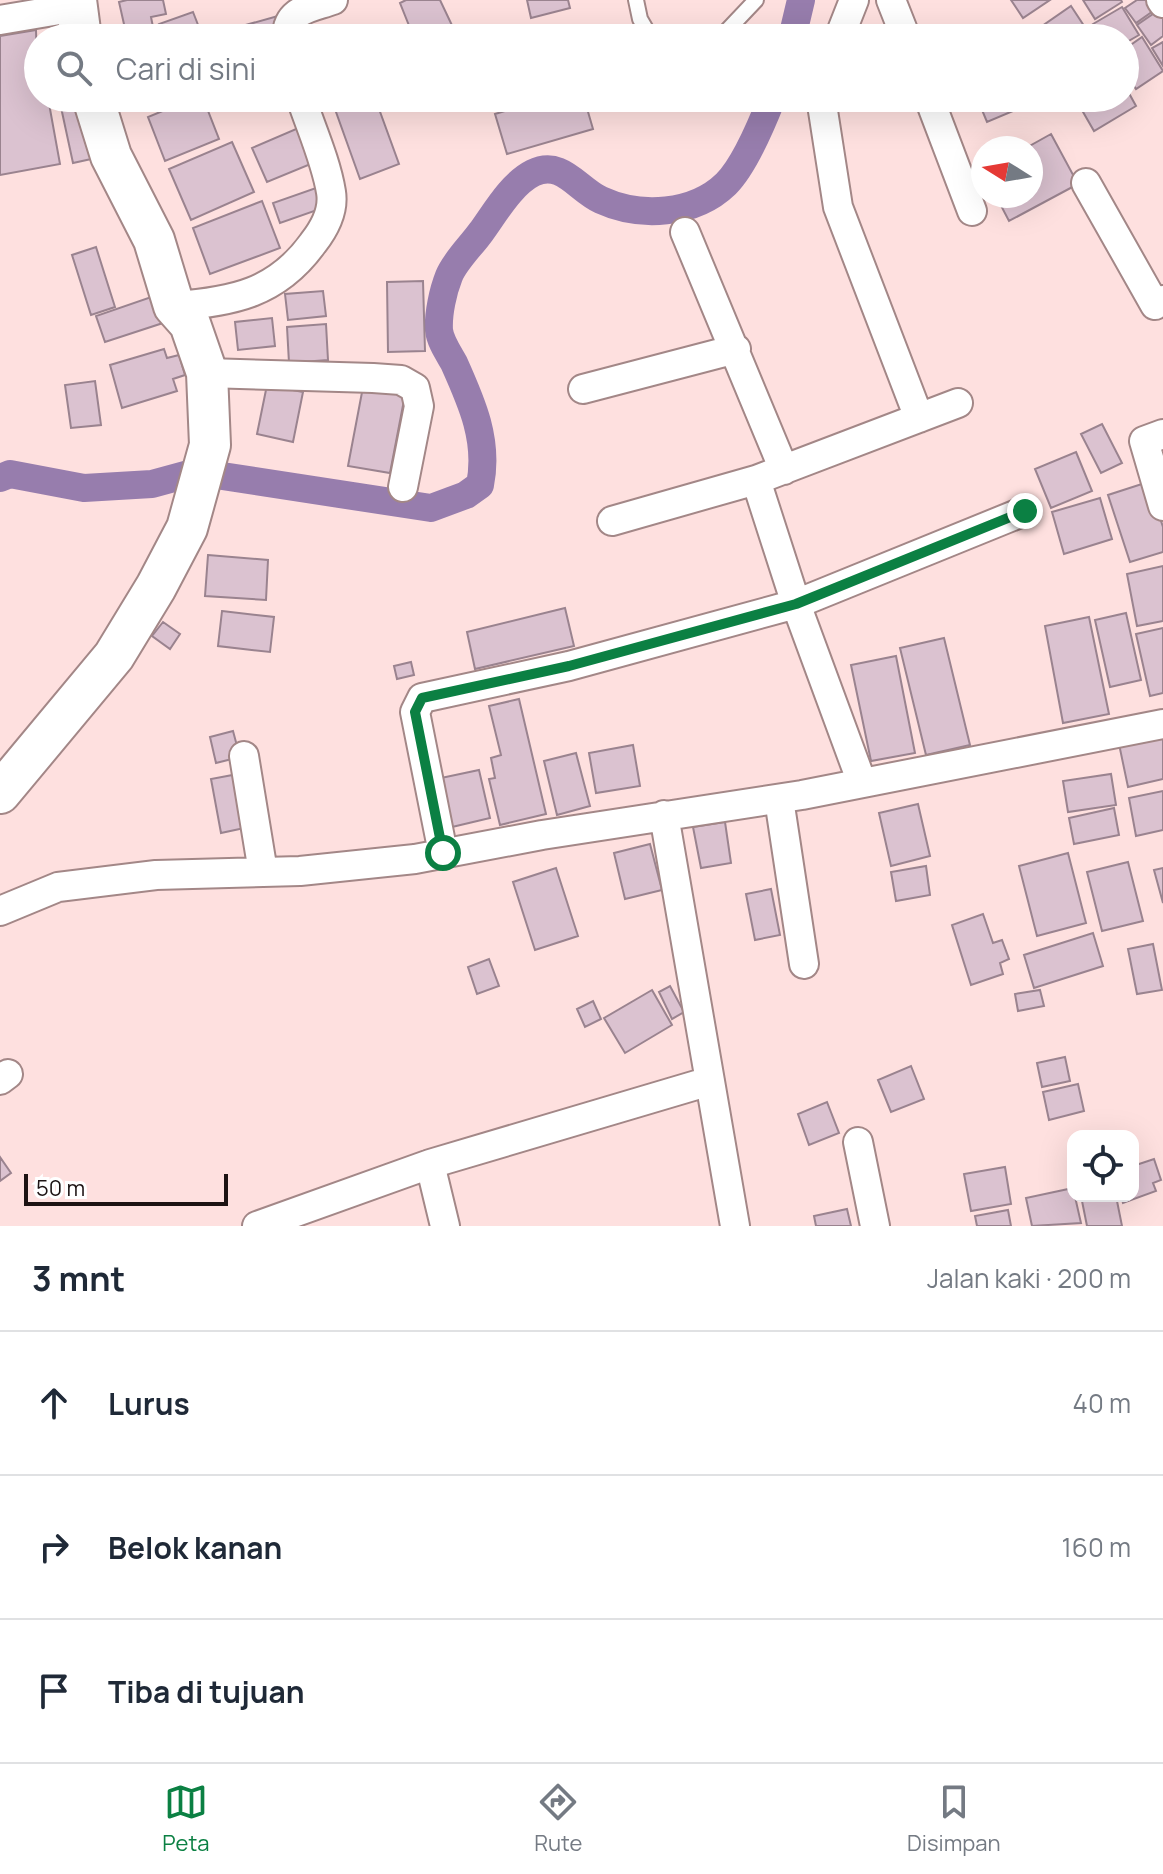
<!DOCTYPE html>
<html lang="id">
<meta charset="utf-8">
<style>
:root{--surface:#fff;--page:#f2f2f3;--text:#1f2937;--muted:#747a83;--line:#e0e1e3;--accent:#0b8043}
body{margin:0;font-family:Manrope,sans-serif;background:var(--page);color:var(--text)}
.controls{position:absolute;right:24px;bottom:24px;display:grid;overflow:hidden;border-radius:16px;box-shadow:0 8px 32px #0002}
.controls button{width:72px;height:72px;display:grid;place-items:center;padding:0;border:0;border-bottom:2px solid var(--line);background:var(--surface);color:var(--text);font:40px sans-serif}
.compass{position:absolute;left:971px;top:136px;width:72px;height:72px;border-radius:50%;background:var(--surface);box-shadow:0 8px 32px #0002;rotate:281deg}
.scale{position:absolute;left:24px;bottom:20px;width:204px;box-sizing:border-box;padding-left:8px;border:4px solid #1d1313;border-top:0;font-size:22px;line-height:28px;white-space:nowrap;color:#1d1313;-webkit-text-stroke:6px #fff;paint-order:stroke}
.stop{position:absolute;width:24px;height:24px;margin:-18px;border:6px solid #0b8043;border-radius:50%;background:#fff}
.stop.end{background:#0b8043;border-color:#fff;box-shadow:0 2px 8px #0008}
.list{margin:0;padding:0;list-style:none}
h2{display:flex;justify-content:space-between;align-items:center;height:104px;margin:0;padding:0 32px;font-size:34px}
h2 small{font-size:26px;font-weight:400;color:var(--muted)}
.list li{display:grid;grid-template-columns:52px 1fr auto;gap:24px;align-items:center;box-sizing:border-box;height:144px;padding:0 32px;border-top:2px solid var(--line)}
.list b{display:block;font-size:30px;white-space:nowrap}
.list em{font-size:26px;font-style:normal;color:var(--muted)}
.icon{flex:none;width:44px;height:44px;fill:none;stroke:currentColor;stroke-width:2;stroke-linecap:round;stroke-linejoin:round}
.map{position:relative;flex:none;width:1163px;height:1226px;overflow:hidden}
.search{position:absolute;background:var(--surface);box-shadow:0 8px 32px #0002;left:24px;right:24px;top:24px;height:88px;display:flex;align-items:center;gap:20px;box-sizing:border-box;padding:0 28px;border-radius:44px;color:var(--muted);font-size:30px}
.sheet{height:536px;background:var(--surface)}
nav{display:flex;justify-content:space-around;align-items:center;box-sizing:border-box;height:112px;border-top:2px solid var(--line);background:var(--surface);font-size:22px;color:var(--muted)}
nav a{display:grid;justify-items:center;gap:4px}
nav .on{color:var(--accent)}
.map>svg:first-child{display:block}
</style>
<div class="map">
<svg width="1163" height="1226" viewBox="0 0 1163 1226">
<rect width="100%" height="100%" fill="#fee0df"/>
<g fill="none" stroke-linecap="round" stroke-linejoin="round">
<path stroke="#977dad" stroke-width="28" d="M792,38L801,0
M0,478L10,474L84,488L152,484L196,472L431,508L466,495L480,485C489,441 472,403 454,363C449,354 440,341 439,330C438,314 443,291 449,276C455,261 471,246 481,232C495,213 511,184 533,173C562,159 577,189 601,200C640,218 694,215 726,184C744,166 763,121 772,98"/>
</g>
<path fill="#dbc2d0" stroke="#9a838f" stroke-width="2" d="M127,0H163L166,14L151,17L153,27L126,33L119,2Z
M406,0H440L458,38H414L400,3Z
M527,0H568L570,8L531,18Z
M1011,0H1050L1023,18Z
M1083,0H1121L1122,2L1095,19Z
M1137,0H1160L1163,4L1136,23L1125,8Z
M1071,6L1092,38H1036L1032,33Z
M1122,7L1139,35L1125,43V38H1101L1093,24Z
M1163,7V36L1151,45L1137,25Z
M193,12L202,35L164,38L159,24Z
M278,16L284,38H226L224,31Z
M548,27L551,38H514Z
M36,30L38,98H48L60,164L0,175V36Z
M1142,37L1163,71L1136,89L1125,73V49Z
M1163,42V66L1152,48Z
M1125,86L1136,106L1094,131L1075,98H1125Z
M59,98H92L105,156L73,163Z
M194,98H203L219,139L165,161L148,117Z
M331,98H375L399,164L360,179Z
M549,98H584L593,129L507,154L495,114Z
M977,98H1024L1027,105L987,122Z
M303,126L318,161L267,182L252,148Z
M1051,134L1078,184L1009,221L996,196H1031V148H1026Z
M232,142L254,192L191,220L169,169Z
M316,188L323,208L280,223L273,203Z
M262,201L280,248L210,274L193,228Z
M96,247L115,307L91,315L72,255Z
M423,281L425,351L388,352L387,282Z
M323,291L326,316L288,320L285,294Z
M160,294L169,321L105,342L96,316Z
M272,318L275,346L238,350L235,322Z
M326,324L328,360L289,363L287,327Z
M164,349L167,358L179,355L185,375L173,379L177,391L122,408L110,365Z
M95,381L101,425L71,428L65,385Z
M267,385L303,392L293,442L257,434Z
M363,387L405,395L390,473L348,466Z
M1102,424L1122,463L1101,473L1081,434Z
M1076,452L1092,491L1051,508L1035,469Z
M1148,482L1163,527V552L1130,562L1108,495Z
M1100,498L1112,539L1064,554L1052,512Z
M208,555L268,560L266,600L205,596Z
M1163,566V621L1137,626L1127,574Z
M565,608L574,646L475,669L467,632Z
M222,611L274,617L270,652L218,646Z
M1126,613L1141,680L1110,687L1095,620Z
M1089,617L1109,714L1063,723L1045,626Z
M163,622L180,634L170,649L152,636Z
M1163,628V693L1150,696L1136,634Z
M944,638L970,745L926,755L900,648Z
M896,656L915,753L871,761L851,665Z
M411,662L414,675L397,679L394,666Z
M519,699L546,814L500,825L489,779L495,778L491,758L501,755L489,706Z
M233,731L240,757L216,763L210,737Z
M1163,734V779L1128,787L1119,744Z
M633,745L640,786L596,793L589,753Z
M576,753L590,806L557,815L544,761Z
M479,770L490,818L452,827L441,778Z
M238,774L249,827L221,833L211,779Z
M1111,774L1116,805L1068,812L1063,781Z
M1163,791V830L1136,836L1129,798Z
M918,804L930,856L891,866L879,813Z
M1114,808L1119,835L1074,844L1069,818Z
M725,822L731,863L701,868L693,827Z
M650,844L662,890L625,899L614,853Z
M1068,853L1086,923L1037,936L1019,866Z
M1128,862L1143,921L1102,931L1087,872Z
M926,866L930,895L896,901L891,872Z
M556,868L578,936L535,950L513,882Z
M1163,868V903L1154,870Z
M771,889L780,935L755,940L746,894Z
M983,914L993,943L1002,940L1009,959L1000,963L1003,974L971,985L952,925Z
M1093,933L1103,966L1034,988L1024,955Z
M1153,944L1162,990L1137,994L1128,949Z
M489,959L499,986L477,994L468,967Z
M670,986L684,1012L672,1019L659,992Z
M652,990L672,1025L625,1053L604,1018Z
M1040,990L1044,1006L1018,1011L1015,994Z
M593,1001L601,1019L585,1027L577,1009Z
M1065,1057L1070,1081L1042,1087L1037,1063Z
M911,1066L924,1099L891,1112L878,1080Z
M1078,1084L1084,1111L1049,1120L1043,1092Z
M827,1102L839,1133L809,1145L798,1114Z
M0,1157L11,1173L0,1181Z
M1154,1159L1161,1180L1153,1183L1156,1191L1123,1203L1121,1196H1133V1166Z
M1005,1167L1011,1204L971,1211L964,1174Z
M1073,1188L1081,1223L1032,1226L1026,1198Z
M1081,1196H1116L1122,1226H1087Z
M847,1209L851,1226H816L814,1216Z
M1008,1210L1011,1226H977L975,1216Z"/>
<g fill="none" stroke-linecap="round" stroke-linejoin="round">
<defs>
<path id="lane" d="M636,0L640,19L651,38
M720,38L756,0"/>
<path id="street" d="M891,0L906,38
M1161,0L1163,3
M0,20L77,7
M287,38C286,9 311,8 333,0
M839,38L854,0
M821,98L838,207L919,418
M929,98L972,211
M1086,183L1155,305L1163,300
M685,232L784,470
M174,306C233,302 277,293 313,243C324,229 334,210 331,192C326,161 311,128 301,98
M207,373L373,378L401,380L415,388L419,406L403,487
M583,389L736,349
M1163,434L1144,441L1163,506
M756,480L796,604L862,783
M612,521L756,480L958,403
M244,756L263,872
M779,799L804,964
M664,815L735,1226
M443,853L415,712L422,698L569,666L796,604L1025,511
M0,911L58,887L156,875L300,871L415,859L542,835L802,795L1163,724
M0,1080L8,1074
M858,1142L875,1226
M430,1164L445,1226
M257,1226L430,1164L710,1081"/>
<path id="secondary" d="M76,0L81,38
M0,793L114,656L156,587L187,528L210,445L207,373L190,324L174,306L154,240L111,156L93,98"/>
</defs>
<use href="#lane" stroke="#a38787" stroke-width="18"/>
<use href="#street" stroke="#a38787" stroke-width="32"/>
<use href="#secondary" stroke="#a38787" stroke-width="44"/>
<use href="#lane" stroke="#fff" stroke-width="14"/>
<use href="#street" stroke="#fff" stroke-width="28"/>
<use href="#secondary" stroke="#fff" stroke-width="40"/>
</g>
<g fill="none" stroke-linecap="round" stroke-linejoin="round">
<path stroke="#0b8043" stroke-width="10" d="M443,853L415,712L422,698L569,666L796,604L1025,511"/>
</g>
</svg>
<div class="controls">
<button><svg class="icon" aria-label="locate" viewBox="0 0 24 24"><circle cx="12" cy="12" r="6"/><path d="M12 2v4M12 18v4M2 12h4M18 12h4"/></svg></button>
</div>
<svg class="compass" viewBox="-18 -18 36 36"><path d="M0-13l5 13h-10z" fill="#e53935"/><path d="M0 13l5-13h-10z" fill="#747a83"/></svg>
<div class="scale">50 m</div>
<div class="stop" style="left:443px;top:853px"></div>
<div class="stop end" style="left:1025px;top:511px"></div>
<div class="search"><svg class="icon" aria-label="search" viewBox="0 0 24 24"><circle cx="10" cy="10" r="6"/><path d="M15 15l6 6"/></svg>Cari di sini</div>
</div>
<section class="sheet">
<h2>3 mnt<small>Jalan kaki · 200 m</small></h2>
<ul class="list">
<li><svg class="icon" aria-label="ahead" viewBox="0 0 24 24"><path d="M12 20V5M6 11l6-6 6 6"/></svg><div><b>Lurus</b></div><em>40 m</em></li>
<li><svg class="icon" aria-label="right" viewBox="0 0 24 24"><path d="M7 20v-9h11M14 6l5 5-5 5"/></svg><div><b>Belok kanan</b></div><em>160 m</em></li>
<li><svg class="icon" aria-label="arrive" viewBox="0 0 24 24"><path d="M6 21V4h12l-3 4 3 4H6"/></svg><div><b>Tiba di tujuan</b></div></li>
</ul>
</section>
<nav>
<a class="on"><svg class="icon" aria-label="map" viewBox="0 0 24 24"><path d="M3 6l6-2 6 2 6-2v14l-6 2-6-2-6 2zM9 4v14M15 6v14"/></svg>Peta</a>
<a><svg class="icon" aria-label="directions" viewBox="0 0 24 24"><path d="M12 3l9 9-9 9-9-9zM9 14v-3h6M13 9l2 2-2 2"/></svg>Rute</a>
<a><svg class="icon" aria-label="saved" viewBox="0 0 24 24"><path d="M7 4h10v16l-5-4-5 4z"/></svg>Disimpan</a>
</nav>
